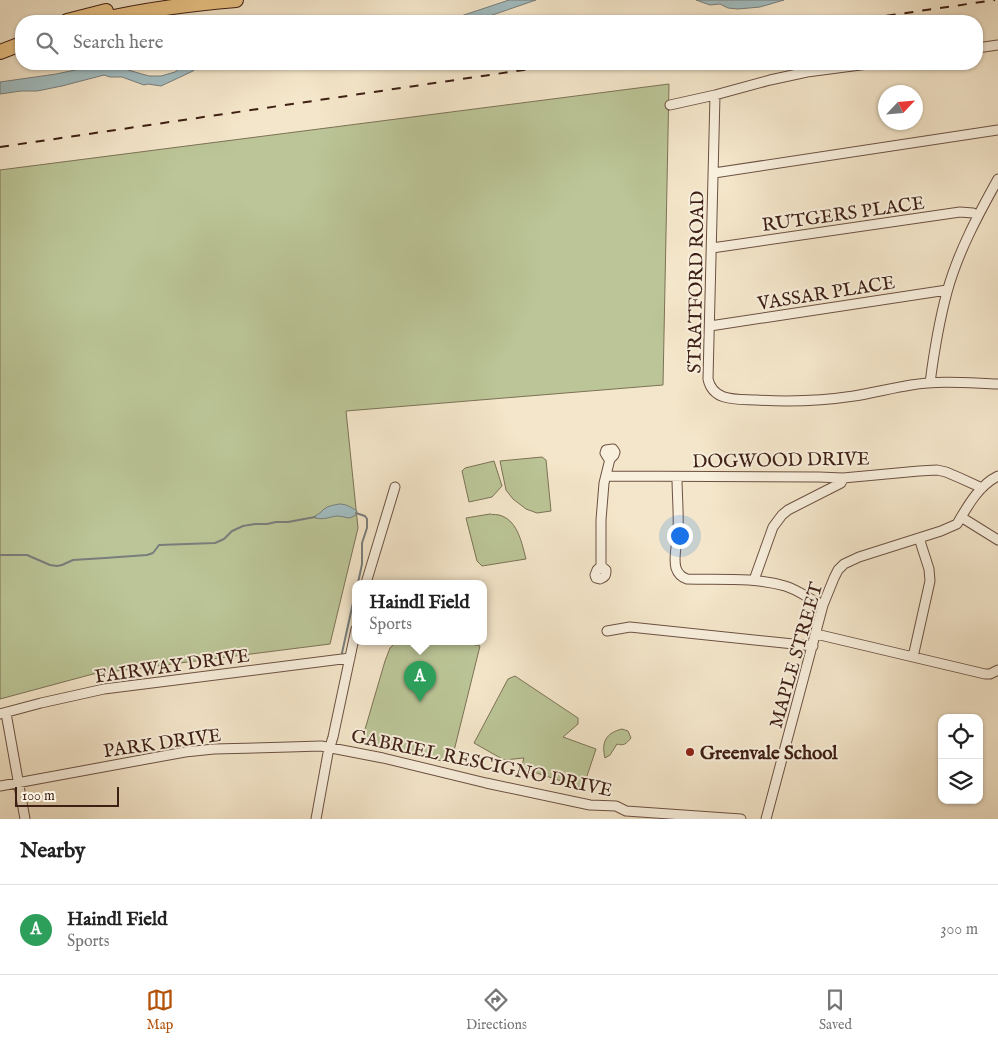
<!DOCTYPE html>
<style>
:root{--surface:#fff;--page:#f6f6f6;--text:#222;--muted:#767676;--line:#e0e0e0;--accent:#b45309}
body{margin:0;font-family:"IM FELL English",serif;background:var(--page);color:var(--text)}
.controls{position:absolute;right:15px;bottom:15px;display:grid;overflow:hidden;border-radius:10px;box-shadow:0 1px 4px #0004}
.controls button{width:45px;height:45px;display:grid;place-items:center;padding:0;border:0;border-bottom:1px solid var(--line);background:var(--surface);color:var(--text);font:25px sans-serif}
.compass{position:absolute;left:878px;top:85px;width:45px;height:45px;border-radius:50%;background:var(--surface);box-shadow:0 1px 4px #0004;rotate:64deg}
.scale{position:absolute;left:15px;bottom:12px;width:104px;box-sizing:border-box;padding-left:5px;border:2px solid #3e1f14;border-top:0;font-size:14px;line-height:18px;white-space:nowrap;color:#3e1f14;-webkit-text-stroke:4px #f8efdd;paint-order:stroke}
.you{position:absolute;left:679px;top:535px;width:18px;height:18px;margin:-12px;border:4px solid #fff;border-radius:50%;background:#1a73e8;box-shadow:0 0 0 8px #1a73e833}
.badge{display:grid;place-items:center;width:32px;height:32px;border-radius:50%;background:var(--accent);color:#fff;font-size:16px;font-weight:700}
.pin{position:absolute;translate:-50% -41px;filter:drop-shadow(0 1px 2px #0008)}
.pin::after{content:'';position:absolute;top:26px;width:18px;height:15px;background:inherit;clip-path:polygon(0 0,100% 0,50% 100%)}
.popup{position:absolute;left:352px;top:580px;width:135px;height:65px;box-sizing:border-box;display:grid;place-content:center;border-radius:10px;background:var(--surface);filter:drop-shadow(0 1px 4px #0005);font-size:16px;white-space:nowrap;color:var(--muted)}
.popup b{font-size:19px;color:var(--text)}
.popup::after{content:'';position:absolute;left:50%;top:100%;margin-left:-10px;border:10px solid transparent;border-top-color:var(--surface)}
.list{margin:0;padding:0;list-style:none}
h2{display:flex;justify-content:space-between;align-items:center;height:65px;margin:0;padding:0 20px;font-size:21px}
h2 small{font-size:16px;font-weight:400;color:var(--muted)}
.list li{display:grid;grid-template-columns:32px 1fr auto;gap:15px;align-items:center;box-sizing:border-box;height:90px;padding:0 20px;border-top:1px solid var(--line)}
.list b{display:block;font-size:19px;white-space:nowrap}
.list p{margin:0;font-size:16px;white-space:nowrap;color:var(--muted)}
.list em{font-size:16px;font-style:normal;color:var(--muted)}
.icon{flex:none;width:28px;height:28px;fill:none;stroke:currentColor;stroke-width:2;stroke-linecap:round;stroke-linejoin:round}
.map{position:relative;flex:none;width:998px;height:819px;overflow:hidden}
.search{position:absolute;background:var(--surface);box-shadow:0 1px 4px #0004;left:15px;right:15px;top:15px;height:55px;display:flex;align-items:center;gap:12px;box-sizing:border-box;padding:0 18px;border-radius:20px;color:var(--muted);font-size:19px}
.sheet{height:155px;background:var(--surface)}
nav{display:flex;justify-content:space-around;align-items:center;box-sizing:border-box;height:70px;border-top:1px solid var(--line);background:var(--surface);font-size:14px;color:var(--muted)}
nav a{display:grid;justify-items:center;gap:2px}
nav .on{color:var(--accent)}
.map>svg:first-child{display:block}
</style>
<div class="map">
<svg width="998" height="819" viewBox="0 0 998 819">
<rect width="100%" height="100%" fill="#f4e6ca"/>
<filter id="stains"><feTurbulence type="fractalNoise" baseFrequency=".004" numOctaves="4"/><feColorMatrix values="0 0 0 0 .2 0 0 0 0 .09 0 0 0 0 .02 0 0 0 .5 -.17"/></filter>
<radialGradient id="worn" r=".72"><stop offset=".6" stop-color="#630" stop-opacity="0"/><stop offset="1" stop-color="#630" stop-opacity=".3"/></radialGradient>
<path fill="#bbc597" stroke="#7c7256" d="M669,84L663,385L346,411L358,528L330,644L93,674L0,699V170Z
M542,457L546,460L551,511L537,513L526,509L513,499L506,490L500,461Z
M494,461L502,486L492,497L469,502L462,471L465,468Z
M490,514C493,515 498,514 502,516C518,522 522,544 526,559L482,566L477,561L466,518Z
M397,641H460L480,646L451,763L361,743L385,661L390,648Z
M515,676L578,718V724L563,737L596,749L583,788L521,768L524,758L504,760L474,743L508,679Z
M622,729L628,731L631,738C626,744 624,746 617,744L610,755L605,758C601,742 606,733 622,729Z"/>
<path fill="#a1bdc1" stroke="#797e7c" d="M509,0H536L475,21H450L461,16Z
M696,0H784L760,7L738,9L728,8L720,4L710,5Z
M104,64H119L128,70L149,76H161L175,72L186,64H201L193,71L161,86L148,84L144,85L122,77H110L104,75L62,86L37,91H21L0,94V82L56,74Z
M339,504C346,504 351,507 357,511L356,515L350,518C346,518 342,516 337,516C328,517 326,520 315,518V516C319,514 321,512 324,509C328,506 334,505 339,504Z"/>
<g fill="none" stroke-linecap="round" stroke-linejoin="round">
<path stroke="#797e7c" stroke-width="2" d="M356,513L365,516L367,519V528L362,543V564L358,583
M0,555H27L50,565L57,566L62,565L73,560L105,558L147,555L153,553L159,545L215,543L224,539L232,531L243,526L255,524H267L276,522H288L315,517
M342,653L356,589"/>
<defs>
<path id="minor" d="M977,48L998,45
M715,95L708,379C713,402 737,399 756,400C789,402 821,401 854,396C873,393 892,388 911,385C940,380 969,383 998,384
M670,105L715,95L770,80L807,72L868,64
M714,173L998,130
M712,248L960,212L973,213L978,216
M710,326L947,290
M930,383C934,352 939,322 947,292C958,252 978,215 998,179
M606,476L819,477L843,478L919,471L937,470L946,472L960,478L982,488
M677,477C677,495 679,514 678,533C677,544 673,557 676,568C678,574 681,577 687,579C719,580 754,577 785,586C799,590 810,600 823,605
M961,517L998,540
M601,566L606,570C606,576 605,577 600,579L596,578L595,575L597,570L601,566V520L604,483L610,459L614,455L615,452L613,449L606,450L605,453L608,458L610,459
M754,580L773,527L782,515L788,510L841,483L843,478
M366,583L395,487
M607,631L630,627L813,646
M816,634L985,674H990L998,670
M913,657L930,581L929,569L919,538
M6,713L25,819
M0,714L41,703L104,689L350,658
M0,786L185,752L214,749L289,747L321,746L383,758L486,783L590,805L616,806L626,811L741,819
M316,819L328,753L333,737L356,629
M766,819L823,605L834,578L838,570L844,564L859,557L941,531L957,524C967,507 979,485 998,476"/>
<path id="highway" d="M67,21L106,11
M96,21C142,10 189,4 236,0
M0,52L21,44"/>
</defs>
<use href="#minor" stroke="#6c5142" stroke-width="11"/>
<use href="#highway" stroke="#3e1f14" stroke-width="16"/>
<use href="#minor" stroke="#f8efdd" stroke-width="9"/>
<use href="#highway" stroke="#eac385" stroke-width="14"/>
<path stroke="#3e1f14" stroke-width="2" stroke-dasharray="9 9" stroke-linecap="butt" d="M824,21L858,16
M851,21L995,0
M0,147L564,64"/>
</g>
<circle fill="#8f2418" stroke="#f8efdd" stroke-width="2" cx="690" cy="752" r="5"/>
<g text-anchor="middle" stroke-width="4" stroke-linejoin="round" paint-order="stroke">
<g font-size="19" fill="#3e1f14" stroke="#f8efdd">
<text transform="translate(843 213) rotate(-8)" y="7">RUTGERS PLACE</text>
<text transform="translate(695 282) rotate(-89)" y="7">STRATFORD ROAD</text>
<text transform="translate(826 292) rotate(-9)" y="7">VASSAR PLACE</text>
<text transform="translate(781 459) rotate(-1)" y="7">DOGWOOD DRIVE</text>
<text transform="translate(795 655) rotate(-74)" y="7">MAPLE STREET</text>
<text transform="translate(172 665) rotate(-8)" y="7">FAIRWAY DRIVE</text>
<text transform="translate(162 742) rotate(-8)" y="7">PARK DRIVE</text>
<text transform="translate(482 762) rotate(12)" y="7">GABRIEL RESCIGNO DRIVE</text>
</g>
<g font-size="19" font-weight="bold" fill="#3e1f14" stroke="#f8efdd" text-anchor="start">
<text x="700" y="759">Greenvale School</text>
</g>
</g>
<rect width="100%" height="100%" filter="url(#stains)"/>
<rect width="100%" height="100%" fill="url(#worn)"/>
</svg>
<div class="controls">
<button><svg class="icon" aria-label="locate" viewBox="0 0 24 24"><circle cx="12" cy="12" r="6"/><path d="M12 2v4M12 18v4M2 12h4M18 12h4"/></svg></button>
<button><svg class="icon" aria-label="layers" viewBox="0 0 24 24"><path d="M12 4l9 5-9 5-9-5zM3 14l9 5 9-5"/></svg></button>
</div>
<svg class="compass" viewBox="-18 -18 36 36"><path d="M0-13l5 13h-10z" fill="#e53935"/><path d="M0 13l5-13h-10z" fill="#767676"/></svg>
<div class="scale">100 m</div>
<div class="you"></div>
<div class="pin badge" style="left:420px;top:702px;background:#2e9e5b">A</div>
<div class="popup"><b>Haindl Field</b>Sports</div>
<div class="search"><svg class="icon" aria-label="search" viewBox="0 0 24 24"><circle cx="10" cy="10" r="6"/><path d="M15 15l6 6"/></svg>Search here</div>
</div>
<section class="sheet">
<h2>Nearby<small></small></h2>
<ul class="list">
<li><span class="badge" style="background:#2e9e5b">A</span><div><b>Haindl Field</b><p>Sports</p></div><em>300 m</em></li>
</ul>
</section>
<nav>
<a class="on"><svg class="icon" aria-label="map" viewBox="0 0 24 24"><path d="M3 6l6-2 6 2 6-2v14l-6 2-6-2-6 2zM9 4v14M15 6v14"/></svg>Map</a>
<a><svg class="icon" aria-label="directions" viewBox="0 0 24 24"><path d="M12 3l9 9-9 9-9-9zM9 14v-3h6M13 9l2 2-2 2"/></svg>Directions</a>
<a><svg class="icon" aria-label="saved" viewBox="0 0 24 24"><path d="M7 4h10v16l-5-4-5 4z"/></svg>Saved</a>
</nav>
